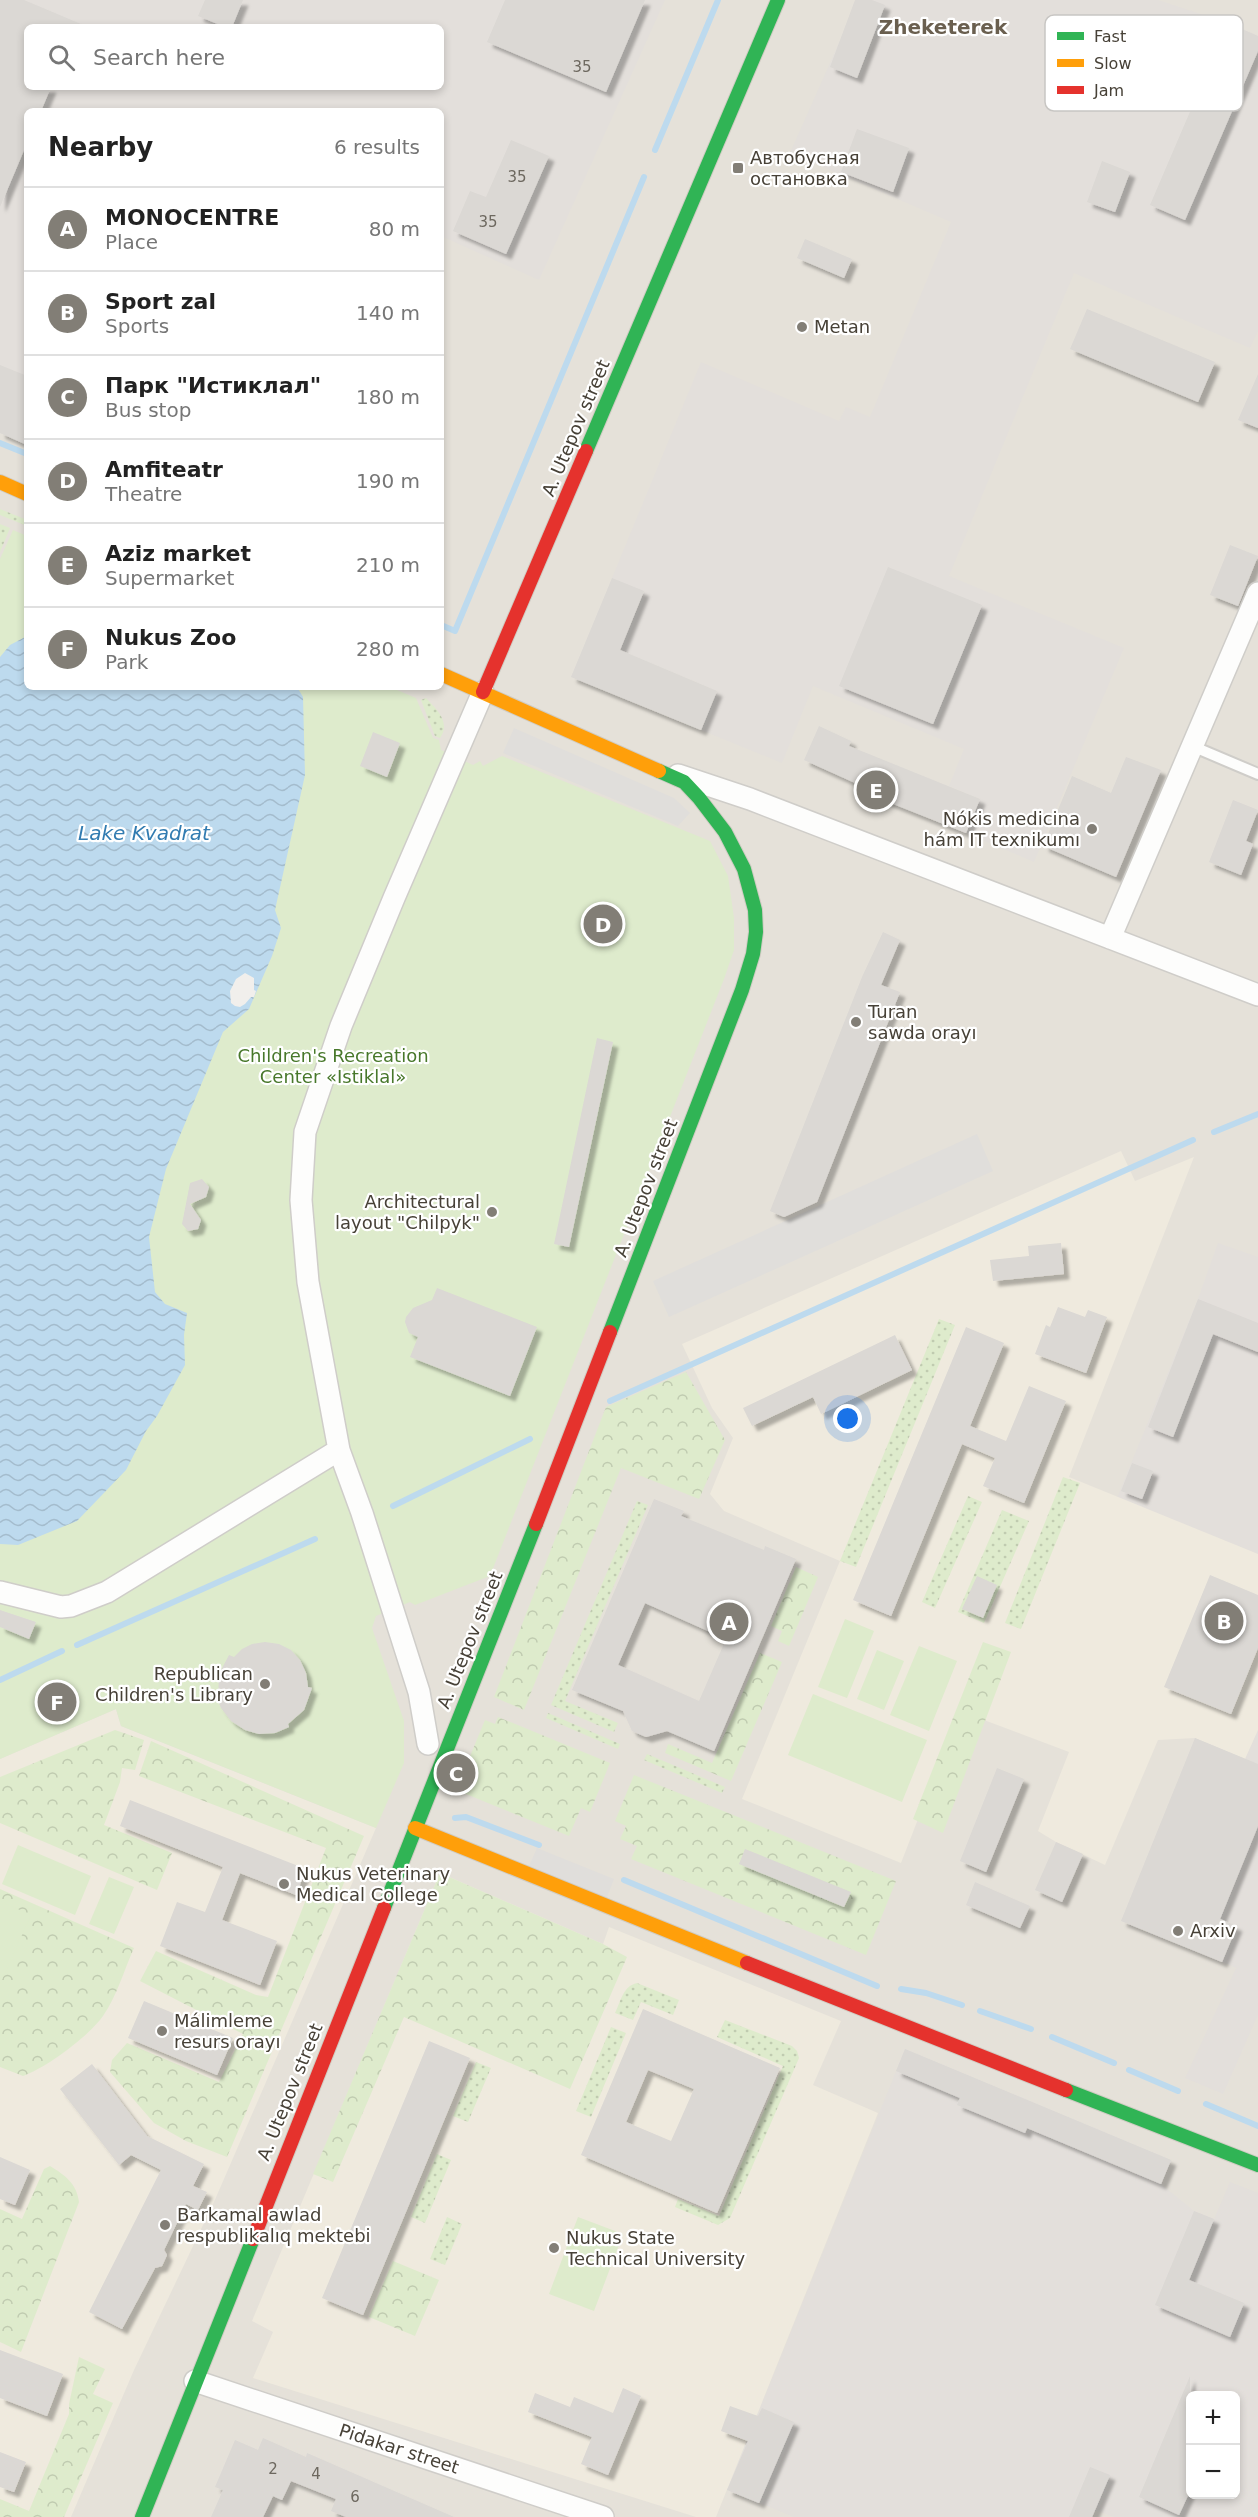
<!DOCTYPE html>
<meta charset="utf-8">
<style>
:root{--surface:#fff;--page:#f2f2f2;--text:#222;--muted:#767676;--line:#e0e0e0;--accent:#827e76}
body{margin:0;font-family:"DejaVu Sans",sans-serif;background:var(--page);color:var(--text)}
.controls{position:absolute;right:18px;bottom:18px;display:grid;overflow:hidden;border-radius:9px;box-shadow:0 3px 9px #0003}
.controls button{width:54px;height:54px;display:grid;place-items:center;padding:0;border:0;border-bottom:2px solid var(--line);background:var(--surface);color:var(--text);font:30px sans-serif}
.you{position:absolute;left:848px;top:1419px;width:21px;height:21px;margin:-15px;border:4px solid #fff;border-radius:50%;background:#1a73e8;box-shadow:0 0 0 9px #1a73e833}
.badge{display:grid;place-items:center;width:39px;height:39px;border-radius:50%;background:var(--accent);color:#fff;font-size:20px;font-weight:700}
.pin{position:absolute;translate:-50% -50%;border:3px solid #fff;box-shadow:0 2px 6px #0006}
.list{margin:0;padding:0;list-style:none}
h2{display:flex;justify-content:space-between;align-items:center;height:78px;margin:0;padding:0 24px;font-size:26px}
h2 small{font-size:20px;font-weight:400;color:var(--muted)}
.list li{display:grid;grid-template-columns:39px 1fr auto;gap:18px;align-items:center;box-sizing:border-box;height:84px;padding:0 24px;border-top:2px solid var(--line)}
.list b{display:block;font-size:22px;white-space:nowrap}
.list p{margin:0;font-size:20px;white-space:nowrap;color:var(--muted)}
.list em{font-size:20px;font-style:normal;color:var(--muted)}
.icon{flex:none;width:33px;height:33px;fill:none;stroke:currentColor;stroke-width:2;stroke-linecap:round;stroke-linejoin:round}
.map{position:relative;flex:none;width:1258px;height:2517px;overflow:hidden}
.search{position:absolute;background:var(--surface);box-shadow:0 3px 9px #0003;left:24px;top:24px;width:420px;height:66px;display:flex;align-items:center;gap:15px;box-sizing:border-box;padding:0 21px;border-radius:9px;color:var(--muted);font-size:22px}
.panel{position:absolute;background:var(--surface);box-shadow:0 3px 9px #0003;left:24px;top:108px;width:420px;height:582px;border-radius:9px}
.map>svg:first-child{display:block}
</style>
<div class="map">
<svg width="1258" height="2517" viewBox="0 0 1258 2517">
<defs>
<pattern id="grass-dots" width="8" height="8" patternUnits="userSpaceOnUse" patternTransform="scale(1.5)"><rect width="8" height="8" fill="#deebcc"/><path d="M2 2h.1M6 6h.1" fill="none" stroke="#c0cbb0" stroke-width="1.8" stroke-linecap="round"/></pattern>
<pattern id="forest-crowns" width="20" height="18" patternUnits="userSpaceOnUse" patternTransform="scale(1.5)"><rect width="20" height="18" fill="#deebcc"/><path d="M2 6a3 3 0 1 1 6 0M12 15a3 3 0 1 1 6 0" fill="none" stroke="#c0cbb0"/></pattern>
<pattern id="water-waves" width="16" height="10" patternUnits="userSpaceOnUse" patternTransform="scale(1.5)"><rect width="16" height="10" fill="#bddaee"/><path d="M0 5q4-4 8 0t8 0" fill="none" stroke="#a4bccd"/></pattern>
<filter id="shadow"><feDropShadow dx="5.5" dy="5.5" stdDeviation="1.5" flood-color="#0004"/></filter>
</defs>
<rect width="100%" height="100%" fill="#f1efec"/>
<path fill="#e5e1d9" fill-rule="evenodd" d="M0,0H1258V2517H0ZM27,27H441V87H27ZM27,111H441V687H27ZM1190,2396H1236V2494H1190Z"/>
<path fill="#e3dfdb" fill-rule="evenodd" d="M0,0H665L539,280L441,236V111H27V445L0,433ZM27,27H441V87H27Z
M858,0H1158L1228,23L1258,36V331L1250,348L1074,273L949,576L1124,648L1034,862L966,833L980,799L949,786L964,749L813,686L782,763L701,730L717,691L620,650L644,592L612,578L701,362L839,421L846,407L870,417L951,222L790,153Z
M1218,1243L1258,1257V1554L1117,1498L1198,1299Z
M1258,1730V1764L1245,1759Z
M1258,1826V2015L1223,2094L1185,2078L1236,1968L1222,1962L1237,1926L1220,1919Z
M905,2049L1171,2160L1161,2184L1194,2211L1214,2219L1230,2182L1258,2193V2517H1114L1095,2510L1092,2517H794L727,2490ZM1190,2396H1236V2494H1190Z"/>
<path fill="#efeade" d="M1121,1151L1135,1181L1194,1157L1069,1477L1258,1554V1730L1245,1759L1195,1738L1158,1740L1105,1865L1056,1842L1038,1831L1069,1752L960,1711L901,1863L742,1799L840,1561L724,1511L710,1494L733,1438L712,1408L682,1344Z
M116,1709L121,1726L376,1828L214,2202L134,2370L71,2517H0V1759Z
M440,1873L603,1944L609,1927L841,2021L813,2085L878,2113L716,2517H696L253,2378L273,2332L252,2321Z"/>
<path fill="url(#grass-dots)" d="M0,509L27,520V526L0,515Z
M0,524L10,528L0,552Z
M426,698C437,710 451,722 440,738L435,736L421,700Z
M939,1319L955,1325L856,1567L840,1561Z
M1063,1477L1080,1483L1021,1629L1005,1623Z
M968,1496L982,1502L935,1608L922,1602Z
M637,1501L648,1505L565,1701L618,1723L614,1732L551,1705Z
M1002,1510L1029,1521L984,1623L958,1612Z
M548,1713L620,1744L618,1749L546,1718Z
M647,1754L725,1787L722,1793L644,1760Z
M637,1983L679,2000L673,2015L641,2002L633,2020L615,2013C621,2001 623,1986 637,1983Z
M725,2020L792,2046L797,2051L799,2058L730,2218L718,2225L675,2207L678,2199L719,2216L783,2066L717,2037Z
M611,2027L626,2033L591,2117L576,2111Z
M476,2062L491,2068L468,2122L453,2116Z
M437,2154L451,2160L425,2223L411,2217Z
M447,2217L462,2224L445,2265L430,2259Z"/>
<path fill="url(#forest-crowns)" d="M686,1372L725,1440L699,1499L621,1468L524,1710L494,1697L606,1407Z
M796,1567L818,1577L789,1646L778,1641L782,1631L771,1626Z
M983,1642L1011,1652L943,1833L913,1819Z
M760,1653L782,1662L731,1781L665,1753L668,1744L712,1763Z
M498,1717L610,1763L590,1812L581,1808L569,1836L456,1790L485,1720L495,1724Z
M115,1730L144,1740L135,1770L122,1768L120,1782L104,1825L172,1853L157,1890L0,1823V1777Z
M151,1741L364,1836L227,2157L186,2141L154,2123L110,2072L112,2060L127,2043L219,2082L243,2034L140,1981L156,1951L256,1995L268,1997L326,1848L139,1776Z
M634,1775L896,1881L866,1955L631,1859L637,1846L620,1839L626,1826L615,1821Z
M440,1873L603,1944L627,1957L570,2089L404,2017L333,2182L313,2174Z
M0,1889L134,1948C124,1970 117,1996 103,2016C89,2036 46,2068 23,2076L0,2067Z
M50,2166C65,2175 77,2184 79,2202L21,2352L0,2342V2209L22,2219L44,2169Z
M393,2261L439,2280L415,2336L369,2317Z
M79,2357L105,2369L93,2394L113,2403L64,2517H0V2499L29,2511L69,2414V2404Z"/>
<path fill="#deebcc" d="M13,530L27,536V687H390L416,698L433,738L439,740L441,750L473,765L480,761L483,766L502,756L710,841L728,876L734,918V950L724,979L490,1576L415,1605L410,1602L376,1616L372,1628L404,1721V1763L376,1828L121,1726L116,1709L0,1759V559Z
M845,1619L874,1631L847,1698L818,1687Z
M919,1646L957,1661L929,1731L890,1715Z
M877,1650L904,1661L884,1710L857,1699Z
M813,1694L927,1740L902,1802L788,1755Z
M18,1845L91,1876L75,1915L2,1884Z
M109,1877L134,1887L114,1934L89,1924Z
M0,1901L31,1915L0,1984Z
M578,2217L623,2234L594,2311L549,2294Z"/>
<path fill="#e0dedb" d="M514,728L674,798L690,813L678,826L503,753Z
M977,1134L993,1171L669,1317L653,1281Z
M537,1848L614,1879L604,1905L526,1873Z"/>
<path fill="url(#water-waves)" d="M27,636V687H297L303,697L305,775L275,910L281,928L272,956L249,1009L223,1032L166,1169L149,1237L155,1292L165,1304L187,1313L184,1335L185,1365L157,1416L146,1431L126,1470L77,1521L18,1545L0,1544V657L10,645Z"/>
<path fill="#f1efec" d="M245,973L254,978V990L256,991L254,997H251L245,1004L240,1007L235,1006L231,1003L230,991L236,979Z"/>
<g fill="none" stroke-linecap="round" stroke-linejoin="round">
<path stroke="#bddaee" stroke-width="6" d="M655,150L718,0
M0,443L27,454
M441,625L455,631L644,177
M1214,1132L1258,1114
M610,1401L1193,1140
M393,1506L530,1439
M77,1645L315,1539
M0,1680L62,1651
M455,1818L466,1817L539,1845
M624,1880L877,1986
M901,1989L926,1993L962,2005
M980,2011L1031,2029
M1052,2037L1114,2063
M1129,2070L1178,2091
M1206,2104L1258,2126"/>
</g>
<path fill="#dbd8d4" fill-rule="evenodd" filter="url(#shadow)" d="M0,0H24L88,27H27V87H51L41,111H27V143L0,207Z
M205,0H243L232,27H225L198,16Z
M505,0H645L606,92L487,42Z
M855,0H872L885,5L857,78L830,67Z
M1228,23L1258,36V51L1185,220L1150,205Z
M857,129L909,148L893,192L841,172Z
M511,140L549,156L506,254L453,231L470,191L486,197Z
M1102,161L1130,172L1115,212L1087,202Z
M805,239L852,259L844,278L797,258Z
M1087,309L1215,362L1198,402L1070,349Z
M0,365L27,376V445L0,433Z
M1258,374V428L1238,420Z
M1230,545L1258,556L1238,606L1210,595Z
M888,567L982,605L933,724L839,686Z
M612,578L644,591L620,650L717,691L701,730L571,677Z
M819,726L851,741L849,746L980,799L966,833L853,788L855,783L804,760Z
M373,732L400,743L387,777L360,766Z
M1126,757L1161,770L1116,877L1043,846L1072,776L1111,793Z
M1233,800L1258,810L1246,841L1253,844L1241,875L1209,862Z
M883,932L900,940L881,985L900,992L817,1202L784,1217L770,1211L862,977Z
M597,1038L613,1042L569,1247L554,1244Z
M202,1179L209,1187L206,1197L190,1204L201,1220L198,1229L188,1231L182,1224L190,1183Z
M1061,1243L1064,1274L993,1281L990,1260L1029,1256L1028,1246Z
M437,1288L537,1327L510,1396L410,1357L418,1337L409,1333L405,1322L406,1317L413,1308L432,1300Z
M1198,1299L1258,1323V1352L1213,1334L1173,1437L1148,1427Z
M1058,1307L1085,1317L1088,1310L1107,1317L1086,1373L1035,1354L1046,1325L1050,1327Z
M966,1327L1004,1343L970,1426L1006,1441L1029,1386L1066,1401L1024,1503L983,1486L995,1458L962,1444L891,1616L853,1600Z
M895,1335L912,1370L821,1414L813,1397L752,1426L743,1408Z
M1132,1463L1153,1471L1142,1499L1121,1491Z
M654,1499L684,1511L681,1516L764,1550L765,1546L796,1559L714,1751L667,1731L646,1737L632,1731L623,1711L572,1690ZM645,1603L726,1639L699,1701L618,1665Z
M1210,1575L1258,1595V1648L1231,1714L1164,1687Z
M977,1576L997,1585L983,1618L962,1609Z
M0,1610L36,1622L29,1639L0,1627Z
M265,1642L279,1644L291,1650L300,1660L306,1673L308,1687L312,1688L304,1710L288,1724L289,1727L275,1733L259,1734L245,1730L231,1721L221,1708L218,1701L219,1674L229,1655L234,1657L242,1649L252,1644Z
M1195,1738L1258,1764V1826L1220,1919L1237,1926L1222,1962L1121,1921Z
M997,1768L1024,1779L986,1872L960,1861Z
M130,1800L306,1869L296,1895L240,1873L222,1920L277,1941L260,1985L160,1946L177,1902L205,1912L223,1867L120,1826Z
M1056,1842L1083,1854L1062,1902L1035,1890Z
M745,1849L851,1892L844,1907L739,1864Z
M975,1882L1030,1906L1020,1928L966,1905Z
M144,2001L233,2038L217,2075L128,2038Z
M643,2009L780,2068L717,2213L581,2155ZM648,2070L694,2089L671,2141L626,2122Z
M429,2041L470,2058L363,2315L322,2298Z
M905,2049L1171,2160L1161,2184L1027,2128L1025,2133L957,2105L960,2098L896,2071Z
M92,2064L147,2136L204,2164L193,2186L207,2192L198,2210L186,2204L164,2250L167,2255L162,2266L155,2268L122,2329L89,2312L161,2170L131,2155L119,2165L60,2089Z
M0,2157L30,2170L15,2205L0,2199Z
M1194,2211L1214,2219L1189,2280L1244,2303L1230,2337L1155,2305Z
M0,2350L63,2374L47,2416L0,2398Z
M1190,2376L1191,2489L1179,2515L1139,2497Z
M623,2388L641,2396L608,2475L581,2464L592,2437L528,2412L535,2393L570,2407L574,2397L613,2413Z
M730,2406L758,2416L762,2408L794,2422L759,2503L727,2490L748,2441L721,2431Z
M263,2438L306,2457L307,2453L454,2517H346L331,2511L336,2499L291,2481L282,2500L273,2496L263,2517H211L223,2490L215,2487L235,2440L258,2450Z
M0,2452L26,2462L14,2492L0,2487Z
M1090,2467L1110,2475L1092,2517H1069Z"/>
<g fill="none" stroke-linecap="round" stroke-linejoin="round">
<defs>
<path id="lane" d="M1192,746L1258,774"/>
<path id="street" d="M678,775L750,799L1258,995
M1110,938L1258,593
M0,1592L61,1607L71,1606L107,1592L339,1450
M428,1744L419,1692L362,1513L339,1450L308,1282L301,1200L305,1132L341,1026L394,898L483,692
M195,2381L603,2517"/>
<path id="fast" d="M586,451L778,0
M610,1332L742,990L753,954L756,932L755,910L744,869L725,832L699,798L684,782L659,771
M384,1908L536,1524
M1066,2090L1258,2165
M142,2517L253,2239"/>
<path id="slow" d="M0,482L27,494
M441,674L659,771
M415,1828L747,1963"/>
<path id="jam" d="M483,692L586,451
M536,1524L610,1332
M747,1963L1066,2090
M253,2239L384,1908"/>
</defs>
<use href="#lane" stroke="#cfcdc9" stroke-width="14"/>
<use href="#street" stroke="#cfcdc9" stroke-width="24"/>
<use href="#fast" stroke="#d0ccc3" stroke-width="16"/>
<use href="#slow" stroke="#d0ccc3" stroke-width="16"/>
<use href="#jam" stroke="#d0ccc3" stroke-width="16"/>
<use href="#lane" stroke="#fdfdfc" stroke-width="10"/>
<use href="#street" stroke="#fdfdfc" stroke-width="21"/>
<use href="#fast" stroke="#30b455" stroke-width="14"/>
<use href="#slow" stroke="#ff9f0a" stroke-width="14"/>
<use href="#jam" stroke="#e5322d" stroke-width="14"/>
</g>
<g fill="#827e76" stroke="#fff" stroke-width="2">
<rect x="732" y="162" width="12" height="12" rx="3"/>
<circle cx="802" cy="327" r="6"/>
<circle cx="1092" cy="829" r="6"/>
<circle cx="856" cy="1022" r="6"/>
<circle cx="492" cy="1212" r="6"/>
<circle cx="265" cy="1684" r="6"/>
<circle cx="284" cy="1884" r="6"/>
<circle cx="1178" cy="1931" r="6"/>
<circle cx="162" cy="2031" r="6"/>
<circle cx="165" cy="2225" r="6"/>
<circle cx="554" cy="2248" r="6"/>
</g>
<g text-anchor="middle" stroke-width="4.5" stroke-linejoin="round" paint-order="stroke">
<g font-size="15" fill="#6d685f">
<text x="582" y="72">35</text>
<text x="517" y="182">35</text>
<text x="488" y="227">35</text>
<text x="273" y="2474">2</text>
<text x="316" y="2479">4</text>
<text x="355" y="2502">6</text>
</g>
<g font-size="18" fill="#474137" stroke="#fff" text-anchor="start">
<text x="750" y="164">Автобусная<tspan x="750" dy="21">остановка</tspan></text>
<text x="814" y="333">Metan</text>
<text x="1080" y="825" text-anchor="end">Nókis medicina<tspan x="1080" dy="21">hám IT texnikumı</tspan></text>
<text x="868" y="1018">Turan<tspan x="868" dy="21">sawda orayı</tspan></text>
<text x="480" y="1208" text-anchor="end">Architectural<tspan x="480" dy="21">layout "Chilpyk"</tspan></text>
<text x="253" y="1680" text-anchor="end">Republican<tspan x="253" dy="21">Children's Library</tspan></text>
<text x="296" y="1880">Nukus Veterinary<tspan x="296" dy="21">Medical College</tspan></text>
<text x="1190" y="1937">Arxiv</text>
<text x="174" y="2027">Málimleme<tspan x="174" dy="21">resurs orayı</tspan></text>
<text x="177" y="2221">Barkamal awlad<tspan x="177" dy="21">respublikalıq mektebi</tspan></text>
<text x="566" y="2244">Nukus State<tspan x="566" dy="21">Technical University</tspan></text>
</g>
<g font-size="18" fill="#474137" stroke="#fff">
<text transform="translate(576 428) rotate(-67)" y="6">A. Utepov street</text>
<text transform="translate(646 1188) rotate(-69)" y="6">A. Utepov street</text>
<text transform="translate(470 1640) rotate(-68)" y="6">A. Utepov street</text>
<text transform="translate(290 2092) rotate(-68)" y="6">A. Utepov street</text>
<text transform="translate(399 2449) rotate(18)" y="6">Pidakar street</text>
</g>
<g font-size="18" fill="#48782b" stroke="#fff">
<text x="333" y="1062">Children's Recreation<tspan x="333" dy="21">Center «Istiklal»</tspan></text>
</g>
<g font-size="20" font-weight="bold" fill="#6a5f4f" stroke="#fff">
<text x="943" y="34">Zheketerek</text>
</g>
<g font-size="20" font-style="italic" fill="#327cb1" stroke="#fff">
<text x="144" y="840">Lake Kvadrat</text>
</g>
</g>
<rect x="1045" y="15" width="198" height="96" rx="9" fill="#fff" stroke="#c8c6c3" stroke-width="1.5"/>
<rect x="1057" y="32" width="27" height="8" fill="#30b455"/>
<rect x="1057" y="59" width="27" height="8" fill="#ff9f0a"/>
<rect x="1057" y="86" width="27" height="8" fill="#e5322d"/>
<g font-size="16" fill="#474137">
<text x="1094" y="42">Fast</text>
<text x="1094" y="69">Slow</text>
<text x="1094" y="96">Jam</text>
</g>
</svg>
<div class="controls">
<button>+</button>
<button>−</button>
</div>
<div class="you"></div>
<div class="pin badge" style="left:729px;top:1622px">A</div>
<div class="pin badge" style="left:1224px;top:1621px">B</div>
<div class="pin badge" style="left:456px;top:1773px">C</div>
<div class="pin badge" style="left:603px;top:924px">D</div>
<div class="pin badge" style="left:876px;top:790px">E</div>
<div class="pin badge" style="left:57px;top:1702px">F</div>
<div class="search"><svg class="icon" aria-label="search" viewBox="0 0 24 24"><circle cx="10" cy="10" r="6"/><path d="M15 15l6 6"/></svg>Search here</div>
<section class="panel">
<h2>Nearby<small>6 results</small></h2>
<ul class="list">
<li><span class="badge">A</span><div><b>MONOCENTRE</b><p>Place</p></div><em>80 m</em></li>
<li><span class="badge">B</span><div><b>Sport zal</b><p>Sports</p></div><em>140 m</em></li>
<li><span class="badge">C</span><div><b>Парк &quot;Истиклал&quot;</b><p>Bus stop</p></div><em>180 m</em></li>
<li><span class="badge">D</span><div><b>Amfiteatr</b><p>Theatre</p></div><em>190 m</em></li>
<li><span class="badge">E</span><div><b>Aziz market</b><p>Supermarket</p></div><em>210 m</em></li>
<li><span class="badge">F</span><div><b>Nukus Zoo</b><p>Park</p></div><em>280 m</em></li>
</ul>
</section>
</div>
